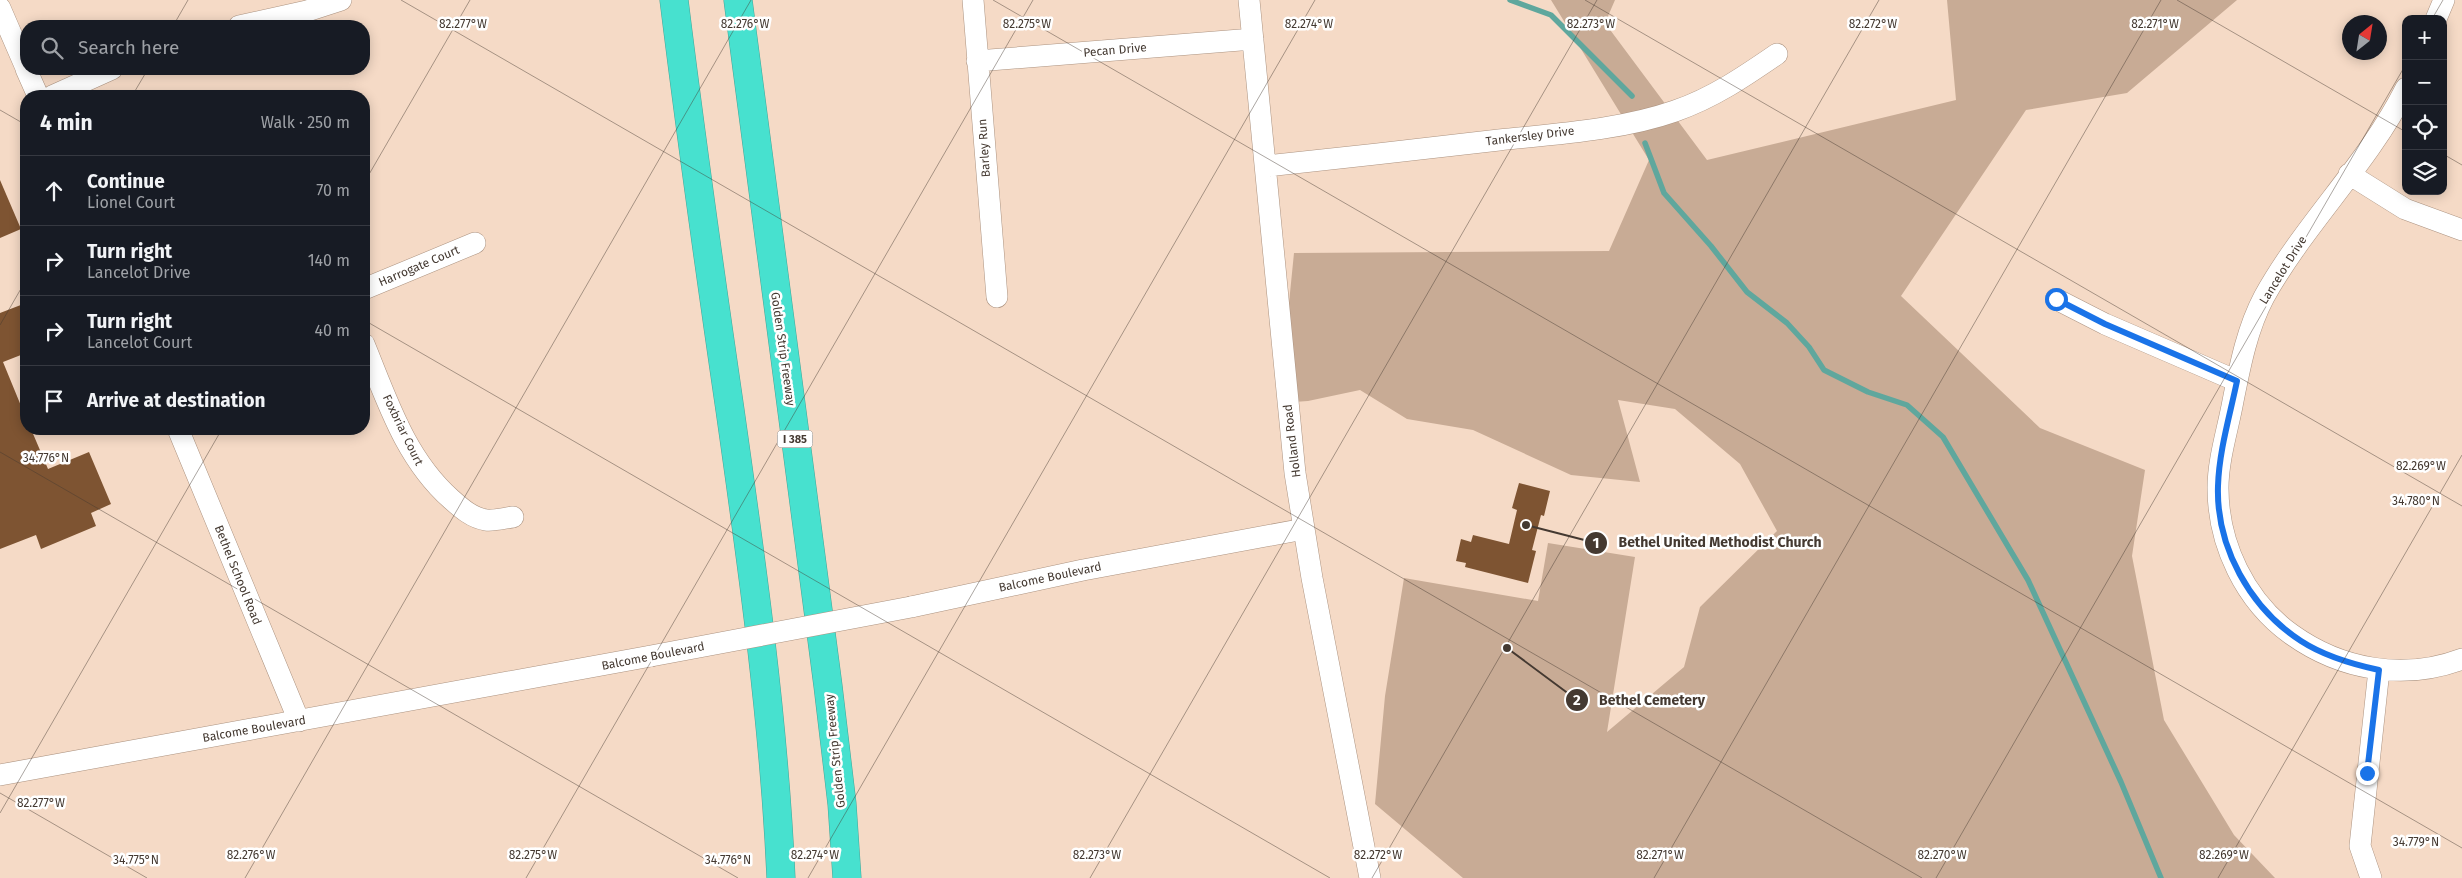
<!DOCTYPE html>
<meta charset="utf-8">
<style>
:root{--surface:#171b24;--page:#20242c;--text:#f1f3f6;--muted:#9ea1a6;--line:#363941}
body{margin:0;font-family:"Fira Sans",sans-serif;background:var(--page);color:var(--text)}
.controls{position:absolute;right:15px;top:15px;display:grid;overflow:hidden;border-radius:10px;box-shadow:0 2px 12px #0003}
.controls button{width:45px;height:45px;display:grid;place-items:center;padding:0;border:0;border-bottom:1px solid var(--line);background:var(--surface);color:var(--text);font:25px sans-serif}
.compass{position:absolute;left:2342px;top:15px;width:45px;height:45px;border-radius:50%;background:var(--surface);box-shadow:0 2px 12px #0003;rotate:30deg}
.stop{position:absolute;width:15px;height:15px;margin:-11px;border:4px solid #1a73e8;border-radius:50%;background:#fff}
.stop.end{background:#1a73e8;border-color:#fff;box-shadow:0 1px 5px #0008}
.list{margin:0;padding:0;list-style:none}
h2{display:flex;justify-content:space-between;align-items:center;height:65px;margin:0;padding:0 20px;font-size:21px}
h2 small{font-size:16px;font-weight:400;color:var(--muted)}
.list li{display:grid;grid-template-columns:32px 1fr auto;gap:15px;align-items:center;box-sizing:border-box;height:70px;padding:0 20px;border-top:1px solid var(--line)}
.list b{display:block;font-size:19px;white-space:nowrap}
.list p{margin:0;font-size:16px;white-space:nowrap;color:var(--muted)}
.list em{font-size:16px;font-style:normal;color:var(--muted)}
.icon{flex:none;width:28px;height:28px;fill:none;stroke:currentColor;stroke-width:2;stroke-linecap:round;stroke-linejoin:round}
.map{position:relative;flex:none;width:2462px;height:878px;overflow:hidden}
.search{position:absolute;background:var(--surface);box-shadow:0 2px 12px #0003;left:20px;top:20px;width:350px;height:55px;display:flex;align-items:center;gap:12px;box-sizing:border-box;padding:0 18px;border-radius:20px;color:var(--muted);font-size:19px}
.panel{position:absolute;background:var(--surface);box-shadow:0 2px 12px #0003;left:20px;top:90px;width:350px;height:345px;border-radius:20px}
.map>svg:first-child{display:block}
</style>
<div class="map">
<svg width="2462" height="878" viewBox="0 0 2462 878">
<rect width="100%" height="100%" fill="#f5dac6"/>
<path fill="#c8ab95" d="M1551,0H1615L1605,23L1707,160L1956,100L1947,0H2237L2127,93L2026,110L1901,296L2040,428L2145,470L2132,556L2164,720L2234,835L2275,878H1463L1375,804L1385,696L1404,578L1538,601L1548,543L1635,557L1607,732L1684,667L1700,607L1777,531L1740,464L1675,409L1618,400L1640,482L1571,475L1473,430L1407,419L1360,390L1308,401L1279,403L1294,253L1609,251L1649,160Z"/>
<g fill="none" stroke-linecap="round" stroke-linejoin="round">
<path stroke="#5fa79d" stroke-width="5.5" d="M1510,0L1551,15L1632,96
M1645,143L1664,193L1711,246L1747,292L1787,323L1809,347L1824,370L1868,392L1907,405L1943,437L2028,580L2121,782L2161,878"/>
</g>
<path fill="#7e5432" d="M0,180L21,229L0,238Z
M26,303V353L3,362L26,418V429H31L48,469L89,452L111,504L91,513L96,526L41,549L36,535L0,549V313Z
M1519,483L1550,491L1544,516L1541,515L1532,550L1536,551L1528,583L1465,567L1466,563L1456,561L1461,539L1471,542L1473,535L1509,544L1517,510L1512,508Z"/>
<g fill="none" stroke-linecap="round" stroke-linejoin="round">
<defs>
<path id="street" d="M973,0L997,297
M1249,0L1295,473L1312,578L1370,878
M0,8L26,68
M2436,19L2444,0
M239,26L307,11L341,0
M977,61L1253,39
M26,69L38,96
M2406,88C2368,164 2305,223 2264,297C2247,329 2240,366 2233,401C2228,429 2218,459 2218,488C2218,544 2245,601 2291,634C2341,670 2404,681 2462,659
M52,96L112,69
M1266,166C1344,158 1421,149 1499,140C1556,134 1621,130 1675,111C1713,98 1745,76 1777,54
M2349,174L2405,209L2462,230
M364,289L475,243
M2056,299L2105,324L2237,381
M364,344C387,400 405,458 451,499C461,508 472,518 486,520C494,521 505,518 513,517
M178,429L299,721
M911,607L1083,570L1304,529
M0,775L651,656
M2371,878L2360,846L2379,670"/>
<path id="highway" d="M674,0C691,137 710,273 730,410C752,565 774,721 781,878
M738,0L828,686L842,804L847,878"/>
</defs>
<use href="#street" stroke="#ac9380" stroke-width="22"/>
<use href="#highway" stroke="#46a698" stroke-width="29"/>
<use href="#street" stroke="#fff" stroke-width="21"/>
<use href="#highway" stroke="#47e1cf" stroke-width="28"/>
<defs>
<path id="street-bridge" d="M651,656L911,607"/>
</defs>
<use href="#street-bridge" stroke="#ac9380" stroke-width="22" stroke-linecap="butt"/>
<use href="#street-bridge" stroke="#fff" stroke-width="21"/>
</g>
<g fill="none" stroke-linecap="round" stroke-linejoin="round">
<path stroke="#1a73e8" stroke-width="6" d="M2056,299L2105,324L2237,381C2230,415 2219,451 2218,486C2216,547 2250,608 2301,641C2324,656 2351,664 2379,670L2367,773"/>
</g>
<path fill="none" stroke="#443931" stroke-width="1" stroke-opacity="0.45" d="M401,0L1922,878M993,0L2462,848M1585,0L2462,506M2177,0L2406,132M2432,19L2443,0M173,26L188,0M132,96L148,69M0,110L26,125M2443,154L2462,165M364,183L470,0M364,320L1330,878M0,325L26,280M0,452L738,878M0,793L147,878M0,813L222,429M245,878L751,0M526,878L1033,0M808,878L1315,0M1090,878L1597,0M1372,878L1879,0M1654,878L2161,0M1936,878L2406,64M2218,878L2462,455"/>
<g text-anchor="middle" stroke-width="5" stroke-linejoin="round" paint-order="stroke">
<rect fill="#fff" stroke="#7c746f" stroke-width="1" x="777.5" y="430.5" width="35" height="17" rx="4"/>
<g font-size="11" font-weight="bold" fill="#443931">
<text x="795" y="443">I 385</text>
</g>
<g font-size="12" fill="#443931" stroke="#fff">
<text transform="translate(1115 50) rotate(-5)" y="4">Pecan Drive</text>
<text transform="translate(1530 136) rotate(-7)" y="4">Tankersley Drive</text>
<text transform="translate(984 148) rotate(-94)" y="4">Barley Run</text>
<text transform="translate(419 266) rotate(-23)" y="4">Harrogate Court</text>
<text transform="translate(2283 270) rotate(-58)" y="4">Lancelot Drive</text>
<text transform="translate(783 349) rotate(82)" y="4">Golden Strip Freeway</text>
<text transform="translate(403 430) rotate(64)" y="4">Foxbriar Court</text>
<text transform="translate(1292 441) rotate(-97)" y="4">Holland Road</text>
<text transform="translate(238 575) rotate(68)" y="4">Bethel School Road</text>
<text transform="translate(1050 577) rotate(-12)" y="4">Balcome Boulevard</text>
<text transform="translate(653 656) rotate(-11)" y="4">Balcome Boulevard</text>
<text transform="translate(254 729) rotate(-10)" y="4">Balcome Boulevard</text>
<text transform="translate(835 751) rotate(-96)" y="4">Golden Strip Freeway</text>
</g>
</g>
<g font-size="12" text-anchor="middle" fill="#443931" stroke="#fff" stroke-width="5" stroke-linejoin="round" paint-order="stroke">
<text x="463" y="28">82.277°W</text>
<text x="745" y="28">82.276°W</text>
<text x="1027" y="28">82.275°W</text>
<text x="1309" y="28">82.274°W</text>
<text x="1591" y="28">82.273°W</text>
<text x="1873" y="28">82.272°W</text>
<text x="2155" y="28">82.271°W</text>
<text x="46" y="462">34.776°N</text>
<text x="2421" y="470">82.269°W</text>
<text x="2416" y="505">34.780°N</text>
<text x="41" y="807">82.277°W</text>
<text x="2416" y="846">34.779°N</text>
<text x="251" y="859">82.276°W</text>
<text x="533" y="859">82.275°W</text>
<text x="815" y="859">82.274°W</text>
<text x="1097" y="859">82.273°W</text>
<text x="1378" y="859">82.272°W</text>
<text x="1660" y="859">82.271°W</text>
<text x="1942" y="859">82.270°W</text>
<text x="2224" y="859">82.269°W</text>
<text x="136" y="864">34.775°N</text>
<text x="728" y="864">34.776°N</text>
</g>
<path fill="none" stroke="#443931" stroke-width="2" d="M1526 525L1596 543M1507 648L1577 700"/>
<g fill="#443931" stroke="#fff" stroke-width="2">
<circle cx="1526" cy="525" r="5"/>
<circle cx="1507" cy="648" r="5"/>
<circle cx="1596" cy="543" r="12"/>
<circle cx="1577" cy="700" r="12"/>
</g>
<g font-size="15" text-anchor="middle" font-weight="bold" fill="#fff">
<text x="1596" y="548">1</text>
<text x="1577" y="705">2</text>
</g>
<g font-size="14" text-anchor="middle" font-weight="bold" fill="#443931" stroke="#fff" stroke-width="5" stroke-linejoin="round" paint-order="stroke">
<text x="1720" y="547">Bethel United Methodist Church</text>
<text x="1652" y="705">Bethel Cemetery</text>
</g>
</svg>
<div class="controls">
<button>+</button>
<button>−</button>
<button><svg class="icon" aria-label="locate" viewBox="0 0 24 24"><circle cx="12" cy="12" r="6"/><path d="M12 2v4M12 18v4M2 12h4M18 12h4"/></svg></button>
<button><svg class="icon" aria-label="layers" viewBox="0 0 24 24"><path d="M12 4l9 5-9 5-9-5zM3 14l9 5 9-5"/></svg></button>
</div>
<svg class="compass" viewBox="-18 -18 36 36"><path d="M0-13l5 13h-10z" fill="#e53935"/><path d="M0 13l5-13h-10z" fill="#9ea1a6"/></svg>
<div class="stop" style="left:2056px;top:299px"></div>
<div class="stop end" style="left:2367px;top:773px"></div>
<div class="search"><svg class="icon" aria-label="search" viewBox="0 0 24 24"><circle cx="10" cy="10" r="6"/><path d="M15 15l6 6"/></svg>Search here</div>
<section class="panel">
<h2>4 min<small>Walk · 250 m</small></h2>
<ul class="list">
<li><svg class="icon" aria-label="ahead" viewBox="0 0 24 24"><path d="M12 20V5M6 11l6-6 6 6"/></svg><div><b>Continue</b><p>Lionel Court</p></div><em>70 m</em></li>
<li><svg class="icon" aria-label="right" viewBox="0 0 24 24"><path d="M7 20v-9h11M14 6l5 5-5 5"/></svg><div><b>Turn right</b><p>Lancelot Drive</p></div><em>140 m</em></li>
<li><svg class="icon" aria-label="right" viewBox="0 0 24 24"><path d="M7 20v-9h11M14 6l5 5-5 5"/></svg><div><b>Turn right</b><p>Lancelot Court</p></div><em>40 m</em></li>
<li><svg class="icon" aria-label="arrive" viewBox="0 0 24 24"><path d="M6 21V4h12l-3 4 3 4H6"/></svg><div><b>Arrive at destination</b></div></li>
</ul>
</section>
</div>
